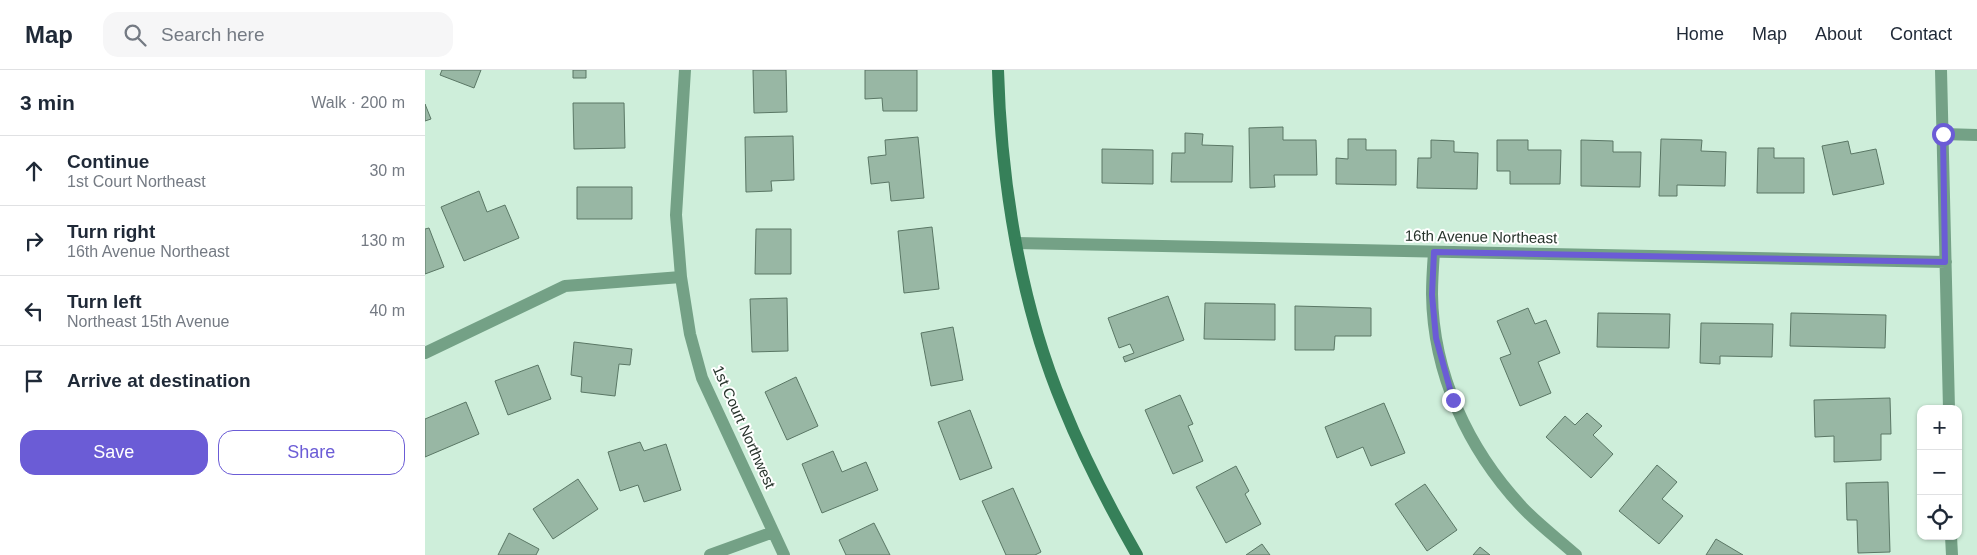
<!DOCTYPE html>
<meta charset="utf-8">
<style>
:root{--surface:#fff;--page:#f6f6f7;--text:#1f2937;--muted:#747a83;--line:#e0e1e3;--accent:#6b5cd6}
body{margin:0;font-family:Arial,sans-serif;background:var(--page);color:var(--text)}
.controls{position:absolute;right:15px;bottom:15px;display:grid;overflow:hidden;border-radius:10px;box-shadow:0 1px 4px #0004}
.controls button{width:45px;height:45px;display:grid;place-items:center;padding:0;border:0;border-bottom:1px solid var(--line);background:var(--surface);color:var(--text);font:25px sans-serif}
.stop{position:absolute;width:15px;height:15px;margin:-11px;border:4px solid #6b5cd6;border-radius:50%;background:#fff}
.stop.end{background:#6b5cd6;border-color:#fff;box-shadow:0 1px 5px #0008}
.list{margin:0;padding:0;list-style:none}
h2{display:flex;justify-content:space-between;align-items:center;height:65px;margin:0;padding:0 20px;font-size:21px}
h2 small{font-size:16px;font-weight:400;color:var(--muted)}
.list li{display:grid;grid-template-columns:32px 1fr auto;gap:15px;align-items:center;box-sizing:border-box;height:70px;padding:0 20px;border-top:1px solid var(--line)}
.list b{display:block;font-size:19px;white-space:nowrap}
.list p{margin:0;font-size:16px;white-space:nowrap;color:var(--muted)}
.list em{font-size:16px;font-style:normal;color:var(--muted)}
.actions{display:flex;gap:10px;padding:15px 20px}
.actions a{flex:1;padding:11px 0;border:1px solid var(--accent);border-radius:15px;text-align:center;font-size:18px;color:var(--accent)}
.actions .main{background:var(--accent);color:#fff}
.icon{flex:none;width:28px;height:28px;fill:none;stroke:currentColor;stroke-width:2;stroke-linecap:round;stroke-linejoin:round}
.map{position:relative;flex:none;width:1552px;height:485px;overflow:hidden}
header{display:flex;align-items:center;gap:30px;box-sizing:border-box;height:70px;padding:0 25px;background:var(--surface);border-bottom:1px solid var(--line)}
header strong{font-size:24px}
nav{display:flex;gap:28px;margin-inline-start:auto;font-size:18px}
.search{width:350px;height:45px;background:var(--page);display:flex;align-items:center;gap:12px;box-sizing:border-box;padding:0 18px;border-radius:15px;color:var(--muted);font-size:19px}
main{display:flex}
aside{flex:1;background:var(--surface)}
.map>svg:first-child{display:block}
</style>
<header>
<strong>Map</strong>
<div class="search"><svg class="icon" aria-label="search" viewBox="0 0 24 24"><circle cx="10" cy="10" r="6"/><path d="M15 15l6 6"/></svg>Search here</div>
<nav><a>Home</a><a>Map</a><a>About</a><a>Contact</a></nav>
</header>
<main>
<aside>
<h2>3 min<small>Walk · 200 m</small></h2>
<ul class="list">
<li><svg class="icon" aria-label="ahead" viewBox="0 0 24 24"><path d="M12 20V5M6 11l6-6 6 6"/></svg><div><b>Continue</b><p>1st Court Northeast</p></div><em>30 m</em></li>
<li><svg class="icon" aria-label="right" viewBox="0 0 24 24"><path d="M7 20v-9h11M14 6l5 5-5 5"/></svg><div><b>Turn right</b><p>16th Avenue Northeast</p></div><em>130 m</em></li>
<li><svg class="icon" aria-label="left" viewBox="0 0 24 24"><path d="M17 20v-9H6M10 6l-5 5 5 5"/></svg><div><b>Turn left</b><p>Northeast 15th Avenue</p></div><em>40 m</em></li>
<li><svg class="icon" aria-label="arrive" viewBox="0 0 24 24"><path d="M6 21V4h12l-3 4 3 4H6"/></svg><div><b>Arrive at destination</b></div></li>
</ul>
<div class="actions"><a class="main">Save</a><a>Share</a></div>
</aside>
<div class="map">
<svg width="1552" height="485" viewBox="0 0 1552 485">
<rect width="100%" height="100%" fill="#ceeeda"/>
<path fill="#98b7a4" stroke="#5a7765" d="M17,0H56L49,18L15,5Z
M148,0H161V8H148Z
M328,0H361L362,42L329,43Z
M440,0H492V41H458L457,28L440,29Z
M148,33H199L200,78L149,79Z
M0,34L6,49L0,51Z
M858,57V70H891L892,105H849L850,117L825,118L824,58Z
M760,63L778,64L777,75L808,76L807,112H746L747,83H760Z
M368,66L369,110L346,111L347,121L321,122L320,67Z
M493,67L499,128L466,131L464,112L446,114L443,87L461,85L460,70Z
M923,69H941V80H971V115L911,114V88L923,89Z
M1236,69L1277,70L1276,81L1301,82L1300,116L1252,115V126H1234Z
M1006,70L1029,71V82L1053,83L1052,119L992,118L993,88H1006Z
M1072,70H1103V80H1136L1135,114H1085V101H1072Z
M1156,70L1188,71V82H1216L1215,117L1156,116Z
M1423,71L1426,84L1451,79L1459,114L1408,125L1397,76Z
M1333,78H1349V88H1379V123H1332Z
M677,79L728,80V114L677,113Z
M152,117H207V149H152Z
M54,121L62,142L80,135L94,168L39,191L16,137Z
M507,157L514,219L479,223L473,161Z
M4,158L19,197L0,204V159Z
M331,159H366V204H330Z
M743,226L759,270L700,292L698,287L709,283L705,274L694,278L683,248Z
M362,228L363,281L327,282L325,229Z
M780,233L850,234V270L779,269Z
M870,236L946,238V266H910L909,280H870Z
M1103,238L1110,254L1121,250L1135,283L1113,292L1126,323L1095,336L1075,288L1086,284L1072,251Z
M1173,243L1245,244L1244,278L1172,277Z
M1366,243L1461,245L1460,278L1365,276Z
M1276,253L1348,254L1347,287L1295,286V294L1275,293Z
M528,257L538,310L506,316L496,263Z
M149,272L207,279L205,295L194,294L190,326L156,322L157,307L146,305Z
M113,295L126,329L83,345L70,311Z
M371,307L393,356L362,370L340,322Z
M755,325L768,354L763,356L778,391L748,404L720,340Z
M1465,328L1466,364H1456V390L1409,392V366L1390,367L1389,330Z
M41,332L54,364L0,387V349Z
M959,333L980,383L946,396L938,377L912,388L900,357Z
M545,340L567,398L535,410L513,352Z
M1162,343L1177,356L1168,365L1188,384L1166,408L1121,367L1140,346L1150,355Z
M215,372L219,381L241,374L256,420L219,432L213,415L195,421L183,382Z
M408,381L417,402L441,392L453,420L397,443L377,394Z
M1232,395L1252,412L1237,429L1258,446L1234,474L1194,441Z
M811,396L824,421L820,424L836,454L801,473L771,417Z
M153,409L173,439L128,469L108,439Z
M1463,412L1465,482L1433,483L1432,450H1422L1421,413Z
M1000,414L1032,460L1002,481L970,434Z
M588,418L616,482L610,485H581L557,431Z
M449,453L465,485H421L414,470Z
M84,463L114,479L111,485H73Z
M1291,469L1318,485H1281Z
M837,474L845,485H821Z
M1055,477L1065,485H1048Z"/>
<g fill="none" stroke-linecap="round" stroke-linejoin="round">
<path stroke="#74a186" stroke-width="12" d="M260,0L251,145L256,207L265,264L277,308L359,485
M1516,0L1524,339
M1518,64L1552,65
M591,173L1521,192
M1009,182C1008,196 1007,210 1007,224C1008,304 1043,379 1097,437C1113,454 1133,469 1151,485
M0,283L140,216L256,207
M1526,466L1527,485
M285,485L348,462"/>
<path stroke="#368059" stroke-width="12" d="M573,0C576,111 595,233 638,336C659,388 684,436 712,485"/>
</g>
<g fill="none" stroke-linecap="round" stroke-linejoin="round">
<path stroke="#6b5cd6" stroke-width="6" d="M1028,330L1011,268L1007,225L1009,182L1520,192L1518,64"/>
</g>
<g text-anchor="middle" stroke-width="4" stroke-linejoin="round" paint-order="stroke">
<g font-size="15" fill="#27332b" stroke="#fff">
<text transform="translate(1056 167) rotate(1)" y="5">16th Avenue Northeast</text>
<text transform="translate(319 357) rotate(66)" y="5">1st Court Northwest</text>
</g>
</g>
</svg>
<div class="controls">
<button>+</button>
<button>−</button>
<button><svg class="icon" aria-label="locate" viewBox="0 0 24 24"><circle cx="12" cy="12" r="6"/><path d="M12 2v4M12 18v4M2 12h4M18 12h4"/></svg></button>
</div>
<div class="stop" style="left:1518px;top:64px"></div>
<div class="stop end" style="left:1028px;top:330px"></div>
</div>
</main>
